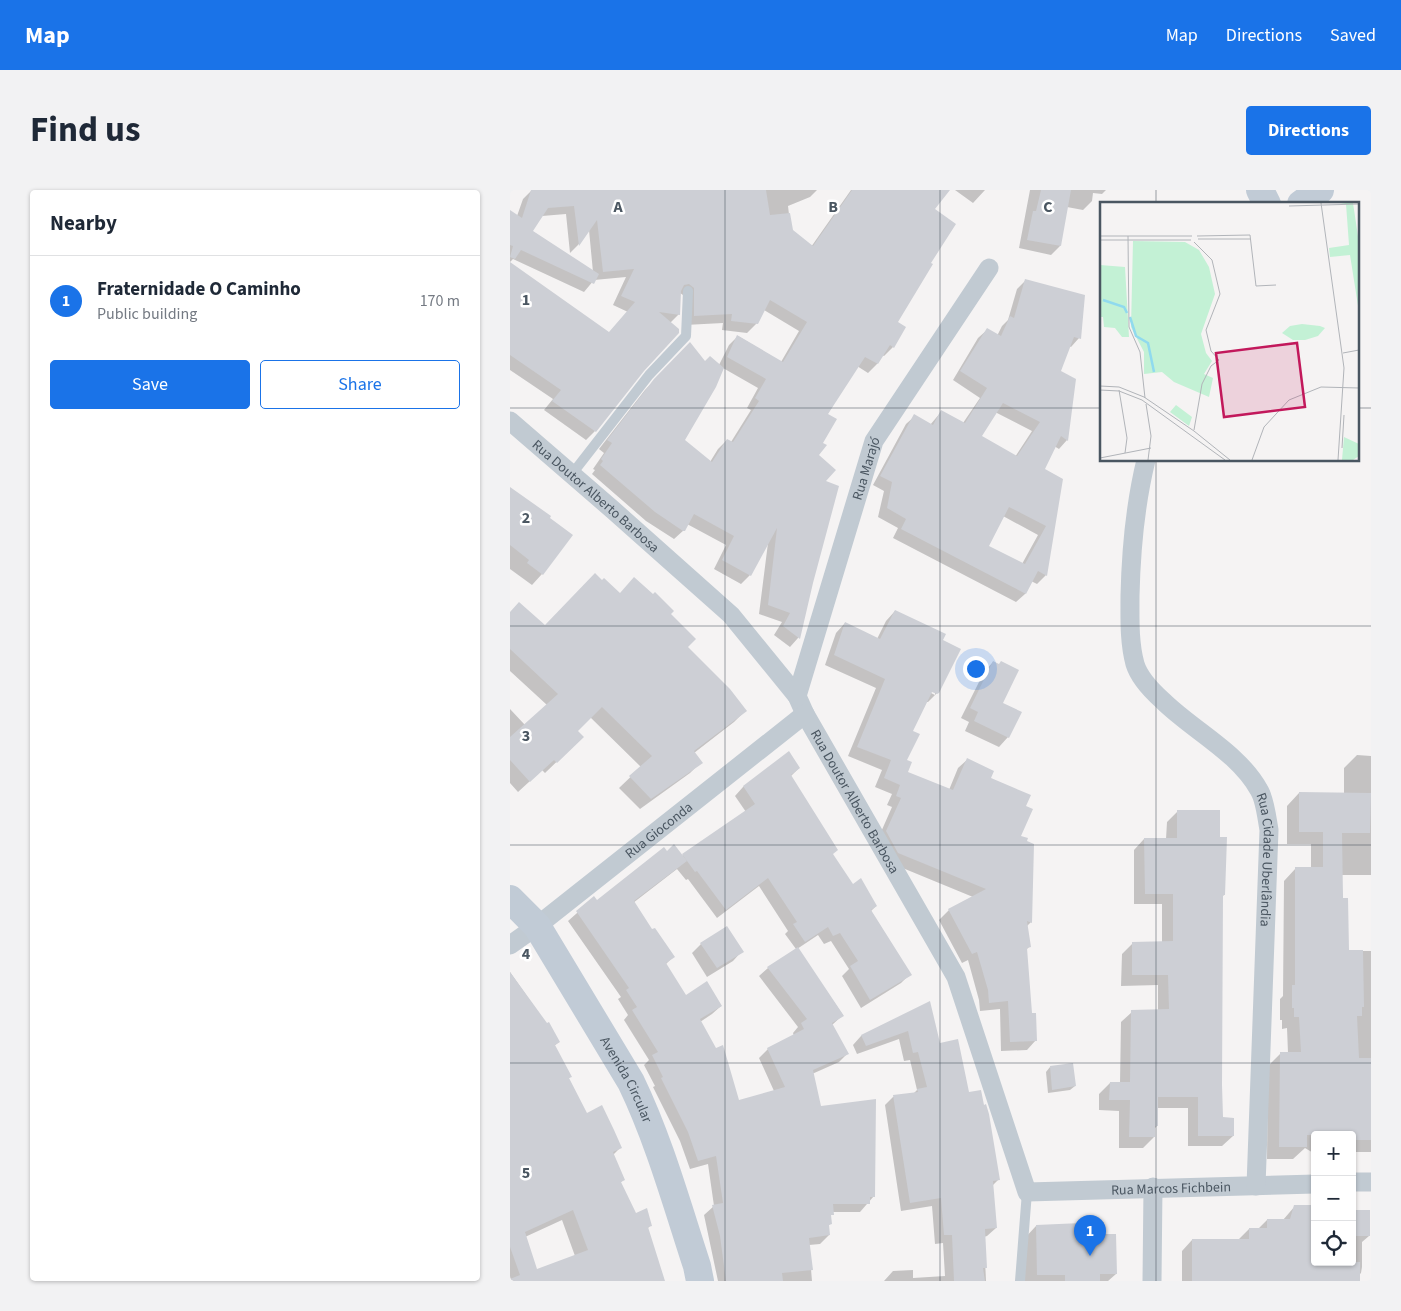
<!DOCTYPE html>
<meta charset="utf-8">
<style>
:root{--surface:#fff;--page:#f2f2f3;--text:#1f2937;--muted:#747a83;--line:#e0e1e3;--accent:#1a73e8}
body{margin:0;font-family:"Source Sans 3",sans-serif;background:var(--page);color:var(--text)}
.controls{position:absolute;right:15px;bottom:15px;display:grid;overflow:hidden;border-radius:5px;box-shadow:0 1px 4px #0004}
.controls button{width:45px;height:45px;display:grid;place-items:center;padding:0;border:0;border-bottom:1px solid var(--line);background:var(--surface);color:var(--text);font:25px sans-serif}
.you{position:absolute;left:465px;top:478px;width:18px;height:18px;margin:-12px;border:4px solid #fff;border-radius:50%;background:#1a73e8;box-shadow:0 0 0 8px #1a73e833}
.badge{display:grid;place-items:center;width:32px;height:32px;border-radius:50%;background:var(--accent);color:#fff;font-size:16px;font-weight:700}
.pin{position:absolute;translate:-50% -41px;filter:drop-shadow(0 1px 2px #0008)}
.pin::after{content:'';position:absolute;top:26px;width:18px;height:15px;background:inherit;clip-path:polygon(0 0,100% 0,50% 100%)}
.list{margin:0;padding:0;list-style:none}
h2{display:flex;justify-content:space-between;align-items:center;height:65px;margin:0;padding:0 20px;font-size:21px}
h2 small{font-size:16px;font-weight:400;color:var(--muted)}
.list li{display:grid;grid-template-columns:32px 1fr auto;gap:15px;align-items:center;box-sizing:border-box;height:90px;padding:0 20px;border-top:1px solid var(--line)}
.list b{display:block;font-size:19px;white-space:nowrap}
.list p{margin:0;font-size:16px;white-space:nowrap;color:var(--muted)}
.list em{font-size:16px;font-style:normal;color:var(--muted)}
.actions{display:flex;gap:10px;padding:15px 20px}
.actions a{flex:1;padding:11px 0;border:1px solid var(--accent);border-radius:5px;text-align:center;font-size:18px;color:var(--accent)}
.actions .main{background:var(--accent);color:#fff}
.icon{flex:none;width:28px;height:28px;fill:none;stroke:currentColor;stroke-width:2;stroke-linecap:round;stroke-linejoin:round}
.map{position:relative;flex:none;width:861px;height:1091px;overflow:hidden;border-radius:5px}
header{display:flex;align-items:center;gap:30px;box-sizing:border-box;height:70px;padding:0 25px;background:var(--accent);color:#fff}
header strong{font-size:24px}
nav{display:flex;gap:28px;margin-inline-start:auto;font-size:18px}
.intro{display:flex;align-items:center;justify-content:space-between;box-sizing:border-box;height:120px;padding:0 30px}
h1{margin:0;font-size:35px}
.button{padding:12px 22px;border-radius:5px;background:var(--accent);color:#fff;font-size:18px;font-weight:700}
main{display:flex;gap:30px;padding:0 30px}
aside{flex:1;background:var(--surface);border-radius:5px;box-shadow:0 1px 4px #0004}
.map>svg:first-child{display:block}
</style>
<header>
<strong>Map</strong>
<nav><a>Map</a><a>Directions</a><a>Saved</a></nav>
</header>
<div class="intro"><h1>Find us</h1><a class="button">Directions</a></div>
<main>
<aside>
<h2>Nearby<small></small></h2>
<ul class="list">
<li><span class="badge">1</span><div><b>Fraternidade O Caminho</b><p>Public building</p></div><em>170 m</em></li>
</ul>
<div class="actions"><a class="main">Save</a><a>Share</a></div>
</aside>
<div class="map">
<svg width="861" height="1091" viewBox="0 0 861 1091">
<rect width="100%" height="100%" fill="#f5f3f3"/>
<path fill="#0003" fill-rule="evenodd" d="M22,0H307L300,7L278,16L281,41L301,57L341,0H439L423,19L420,73L386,133L383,157L374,166L372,165L367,174L358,183L347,176L317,225L308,265L314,292L302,393L288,448L280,457L264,445L272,432L249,424L258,353L240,385L231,394L204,379L216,355L177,334L174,340L164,349L136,331L82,284L85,280L83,279L94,263L89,259L135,200L171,163L195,172L209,175L219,155L228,146L271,172L289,141L254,120L247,133L237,143L212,140L213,133L175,135L176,107L170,103L169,124L160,133L133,180L85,241L76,250L34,220L43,209L0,180V74L99,143L118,122L103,115L116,87L84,90L74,102L3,69L0,72V25L7,26L13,9ZM56,24L60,63L68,55L79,40L83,82L22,41L32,26ZM213,178L248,198L237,218L241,220L221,252L217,250L208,259L200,272L173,250Z
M445,0H475L463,13Z
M520,0H596L592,4L583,3L582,11L573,20L557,17L550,56L541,65L509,58Z
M516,90L569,148L561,157L559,156L550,182L557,250L549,259L544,256L533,280L552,290L536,385L527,394L521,391L515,404L506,412L383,348L388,338L368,327L374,301L363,295L396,234L405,226L420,235L431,222L453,233L470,208L443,190L468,148L477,140L487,146L492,136L498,130L507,99ZM485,222L522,241L505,267L470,246ZM493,326L528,345L512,374L477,357Z
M0,298L32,384L22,395L0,379Z
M109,404L160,424L176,457L235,521L224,532L184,563L191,572L180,583L130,619L109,598L131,577L80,527L66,541L61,558L35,583L32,580L8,602L0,593V519L15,535L37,515L0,481V423L35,437Z
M385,421L431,450L428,502L418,512H415L401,542L396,571V582L439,600L448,578L458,569L514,617L510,646L521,732L516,737L519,757L516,760L521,824L526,850L517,860L491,861L490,819L470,821L469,810L458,770L452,773L429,730L439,720L463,707L378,672L367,651L382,617L377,615L382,604L365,597L372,580L338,566L366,498L315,475L326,443L335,433L367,449L376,431ZM415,500L425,502V505Z
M483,472L489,475L492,514L498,547L489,557L455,541L459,532L451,528L474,482Z
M278,563L289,578L280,587L322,665L342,696L366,716L361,721L400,784L391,793L351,818L332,786L339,779L321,751L314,754L308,745L287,759L333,825L322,835L337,864L329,872L302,884L310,918L364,1006L350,1022H323L320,1027V1034L318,1036L319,1045L310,1054L299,1055L302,1091H208L194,1025L204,1016L198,974L180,979L170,951L143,897L145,896L134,875L139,870L114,830L118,825L108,809L111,807L58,731L84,708L87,712L156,662L172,666L236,622L225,606L233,597ZM167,679L176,690L178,689L207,728L249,696L278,741L275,744L286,759L258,778L249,786L288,837L283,843L284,846L258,859L249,868L264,901L228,912L190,832L202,824L211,816L176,806L155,775L163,767L142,741L123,713Z
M847,565L861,566V685H831L837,761H861V962H842V945H805V964L795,958L783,969H757L758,876L771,863H778L777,838L772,839V830H770V809L773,806L774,691L786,678H801V654H777V616L789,603L834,604V578Z
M668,621L709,648L714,705L712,707V928L723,946L712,956H678V918H647V936L644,939V947L633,958H609V921L589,920V904L600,893H610L611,832L622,822L648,821V795L611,796L612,764L623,753L652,752V714H624V660L634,649H656L657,632Z
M191,754L232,761L223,771L197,787L182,763Z
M0,782L49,852L44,856L61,886L58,889L77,925L111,957L103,965L114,989L110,993L125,1024L141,1035L137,1039L132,1091H0ZM52,1030L65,1066L26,1081L15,1047Z
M419,813L429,854L458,904L489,989L482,996L486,1038L477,1046L474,1047L476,1091H374L383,1081L403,1080V1088L435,1086L433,1053L425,1054L422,1016L391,1021L375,915L383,907L404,903L407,900L400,870L394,871L389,849L347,864L343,855L351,846Z
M540,877L565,896L560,900L538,903L536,882Z
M785,1016L805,1072H842V1021L859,1046L852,1052V1077L851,1083L849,1085V1091H672V1061L682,1050H728L739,1039H748L757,1030H773Z
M526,1036L593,1046L606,1084L598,1091H514L513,1050Z"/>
<path fill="#cdcfd5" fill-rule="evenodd" d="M21,0H256L260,25L280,23L283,40L303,56L342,0H440L425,19L446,34L421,73L423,74L388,132L396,137L384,158L380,155L368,174L355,167L318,224L327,229L313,253L317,255L309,265L326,280L316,291L329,296L303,393L290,449L273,436L280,423L258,415L267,338L241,386L212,370L224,346L184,324L175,341H173L145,322L90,275L93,271L91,269L102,253L97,250L144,189L180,152L195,171L200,166L214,178L206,197L175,250L202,272L217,249L223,252L249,211L245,208L256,189L217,167L227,145L273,172L297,132L260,110L248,134L221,131L222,124L184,126V98L179,94L174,95L171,101L170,125L149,122L169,139V143L134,181L86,242L42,211L51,200L0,165V72L99,142L125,112L111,106L124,79L93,82L87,30L69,56L64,16L38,18L23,41L89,84L84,94L11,60L5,69L0,67L3,56L0,55V20L12,28Z
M531,0H561L551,56L517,50L523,21H526Z
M515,89L575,105L571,149L564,147L551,181L566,189L558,251L551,246L535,279L553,289L537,386L528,381L516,404L391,339L396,329L377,318L382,292L370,286L404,224L423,235L431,220L455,233L477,198L450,181L477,138L491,146L500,126L504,128ZM493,213L530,232L507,266L472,246ZM499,317L536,336L515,374L479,356Z
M0,297L41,326L40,328L63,345L33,385L17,373L19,370L0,355Z
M85,383L92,390L94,388L110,403L124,387L143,404L145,402L164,421L161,424L186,449L178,457L220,499L237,521L184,561L193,573L141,609L119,586L142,566L92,517L68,541L74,547L47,573L44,570L20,592L0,570V547L48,504L0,459V422L9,412L35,435Z
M385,420L436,444L433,450L451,459L429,503L427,504L422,502L403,541L410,544L397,570L402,572L398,582L443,600L457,568L484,581L481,588L521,605L516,616L523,619L511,646L518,648L517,651L524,654L522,733L517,731L521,757L517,758L522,823H526L527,851L500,852L498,811L479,813L478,800L467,762L462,764L438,719L476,699L388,663L376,641L391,608L386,606L390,595L374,588L381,570L347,557L375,489L324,465L335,432L370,449Z
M483,471L489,474L491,471L509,480L493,513L512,522L499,548L464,531L468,522L460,518Z
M279,561L290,578L281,585L328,660L323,664L343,694L351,688L367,716L361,720L402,785L360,810L340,776L348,771L330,743L323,746L318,737L295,752L283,734L287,732L258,688L216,720L187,681L185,682L172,664L245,614L233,596Z
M789,602L861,603L860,643H832L833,708H838L839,760H853L854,817H852V826H847L849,868H861V950H842V945H797V957H769L770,862H791L789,827H784V818H782V795H785V677H813V642H789Z
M667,620H710V647H717L715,705H713L712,895L713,927L724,928V946H688V907H648V936H645V947H619L620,910H599L600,892H620L621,820L659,819L658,785H622V752L663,751V704H635L634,648H667Z
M164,654L177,671L124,711L142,739L145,738L165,767L156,773L176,805L197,791L212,816L190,829L206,858L213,855L229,910L275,897L257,858L294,839L291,833L297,829L257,777L288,757L334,826L322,833L339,864L303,880L311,916L366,909L365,1007H360V1014H323L324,1025H321L322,1034L319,1035L320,1045L299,1048L303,1080L272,1083L273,1091H216L210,1046L202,1015L213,1013L206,966L188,971L178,942L151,888L153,887L142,865L148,862L122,820L127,817L116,800L119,798L66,721L84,706L87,710L154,657L157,661Z
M217,736L234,762L207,778L190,753Z
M0,782L37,833L39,832L50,852L45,855L62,887L59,888L77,923L92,915L104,940L112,958L103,962L115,990L111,992L126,1023L137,1018L142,1036L138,1037L155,1091H0V1089L10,1085L0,1057ZM63,1020L78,1060L27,1079L15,1042Z
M420,811L430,853L448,849L459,902L471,900L474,915L476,914L479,924L490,990L483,991L487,1038L475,1039L477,1078H473L475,1091H444L442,1045H434L431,1008L400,1013L383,905L408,902L407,899L417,897L408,862L403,863L398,841L356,856L351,845Z
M563,873L566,896L542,900L540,876Z
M784,1015H805V1072H850V1091H682V1049H739V1038H757V1029H780Z
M842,1020H860V1046H842Z
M594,1032V1044H606L607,1084H590V1091H555V1085H527L526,1035Z"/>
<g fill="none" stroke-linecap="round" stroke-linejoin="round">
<path stroke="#c1cad2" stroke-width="10" d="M62,284L139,185L176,146L178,101
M510,1091L517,1002"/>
<g stroke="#c1cad2" stroke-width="19">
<path id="s1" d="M0,231L103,320L221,425L287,506L295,524L446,787L517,1002L805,994"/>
<path id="s2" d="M636,270C625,315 621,360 620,406C620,428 619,452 625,474C629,487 642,501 652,510C682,540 728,562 749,600C755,609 757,629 759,640L746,996"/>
<path id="s3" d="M287,506L364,251L479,78"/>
<path id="s4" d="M0,755L27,736L295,524"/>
<path d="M842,992H861"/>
<path d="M642,1091L643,997"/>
</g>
<g stroke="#c1cbd6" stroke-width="28">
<path d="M750,0L757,14"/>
<path d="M791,14L810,0"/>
<path id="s5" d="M0,709L27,736L121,892C149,950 167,1015 187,1076L190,1091"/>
</g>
</g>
<path fill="none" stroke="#4a5661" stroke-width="1" stroke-opacity="0.55" d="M215,0V1091M430,0V1091M646,0V14M0,218H591M847,218H861M646,270V1091M0,436H861M0,655H861M0,873H861"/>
<g text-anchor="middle" stroke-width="5" stroke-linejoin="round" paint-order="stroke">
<g font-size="14" fill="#4a5661" stroke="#fff">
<text dy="5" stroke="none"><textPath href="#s3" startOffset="238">Rua Marajó</textPath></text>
<text dy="5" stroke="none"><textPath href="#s1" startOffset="114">Rua Doutor Alberto Barbosa</textPath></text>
<text dy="5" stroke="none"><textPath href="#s1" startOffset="519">Rua Doutor Alberto Barbosa</textPath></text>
<text dy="5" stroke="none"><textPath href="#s4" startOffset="188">Rua Gioconda</textPath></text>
<text dy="5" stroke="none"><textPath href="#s2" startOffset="455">Rua Cidade Uberlândia</textPath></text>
<text dy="5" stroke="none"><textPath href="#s5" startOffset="216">Avenida Circular</textPath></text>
<text dy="5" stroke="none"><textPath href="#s1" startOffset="1092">Rua Marcos Fichbein</textPath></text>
</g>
</g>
<g transform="translate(590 12)">
<rect width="259" height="259" fill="#f5f3f3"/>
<path d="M240,1H253L259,41V110L250,53L230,55L229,46L249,43L246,2ZM33,39L85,40L99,48L109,65L115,92L101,132L106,151L112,159L104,172L113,176L109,195L74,180L62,170L44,172V150L31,125ZM0,63L25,65L29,135H22L15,126L4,125L3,115H0ZM202,122L220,124L225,126L218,134L205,138H193L182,131L190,124ZM76,203L92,215L89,224L70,210ZM244,235L259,242V254L253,258H242Z" fill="#c3f1d5"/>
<path fill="none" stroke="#90daee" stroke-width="2.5" d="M3,98L24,105L27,111M30,115L36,134L48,141L54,170"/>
<path fill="none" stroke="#b1b4b9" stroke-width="1" d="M221,1L244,166L238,258M189,4L259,2M0,34H92M28,34L29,125L40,150L45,196M97,34L150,33L156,84L176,83M98,37H150M0,38H91M94,40L112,58L120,92L106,128L111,149L119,158L111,164L102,182L94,228M243,151L259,148M0,184L19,185L44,195L94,229L130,258M0,188L19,189L42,198L125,258M19,188L27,236L25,251M46,202L51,234L48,258M242,246L244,213M0,256L51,246M152,258L164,225L189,198L221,185L259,186"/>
<path fill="#c2185b" fill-opacity="0.15" stroke="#c2185b" stroke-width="2.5" d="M197,141L205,205L124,215L116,151Z"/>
<rect width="259" height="259" fill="none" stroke="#4a5661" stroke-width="2.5"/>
</g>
<g font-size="16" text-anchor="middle" font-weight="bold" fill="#4a5661" stroke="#fff" stroke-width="5" stroke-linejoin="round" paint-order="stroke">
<text x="108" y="22">A</text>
<text x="323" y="22">B</text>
<text x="538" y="22">C</text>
<text x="16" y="115">1</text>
<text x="16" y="333">2</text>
<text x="16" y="551">3</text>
<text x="16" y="769">4</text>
<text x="16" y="988">5</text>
</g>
</svg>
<div class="controls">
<button>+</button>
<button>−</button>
<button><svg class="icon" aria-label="locate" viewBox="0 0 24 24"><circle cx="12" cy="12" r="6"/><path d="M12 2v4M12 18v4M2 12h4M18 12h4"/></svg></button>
</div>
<div class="you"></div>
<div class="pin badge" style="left:580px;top:1066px">1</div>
</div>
</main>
